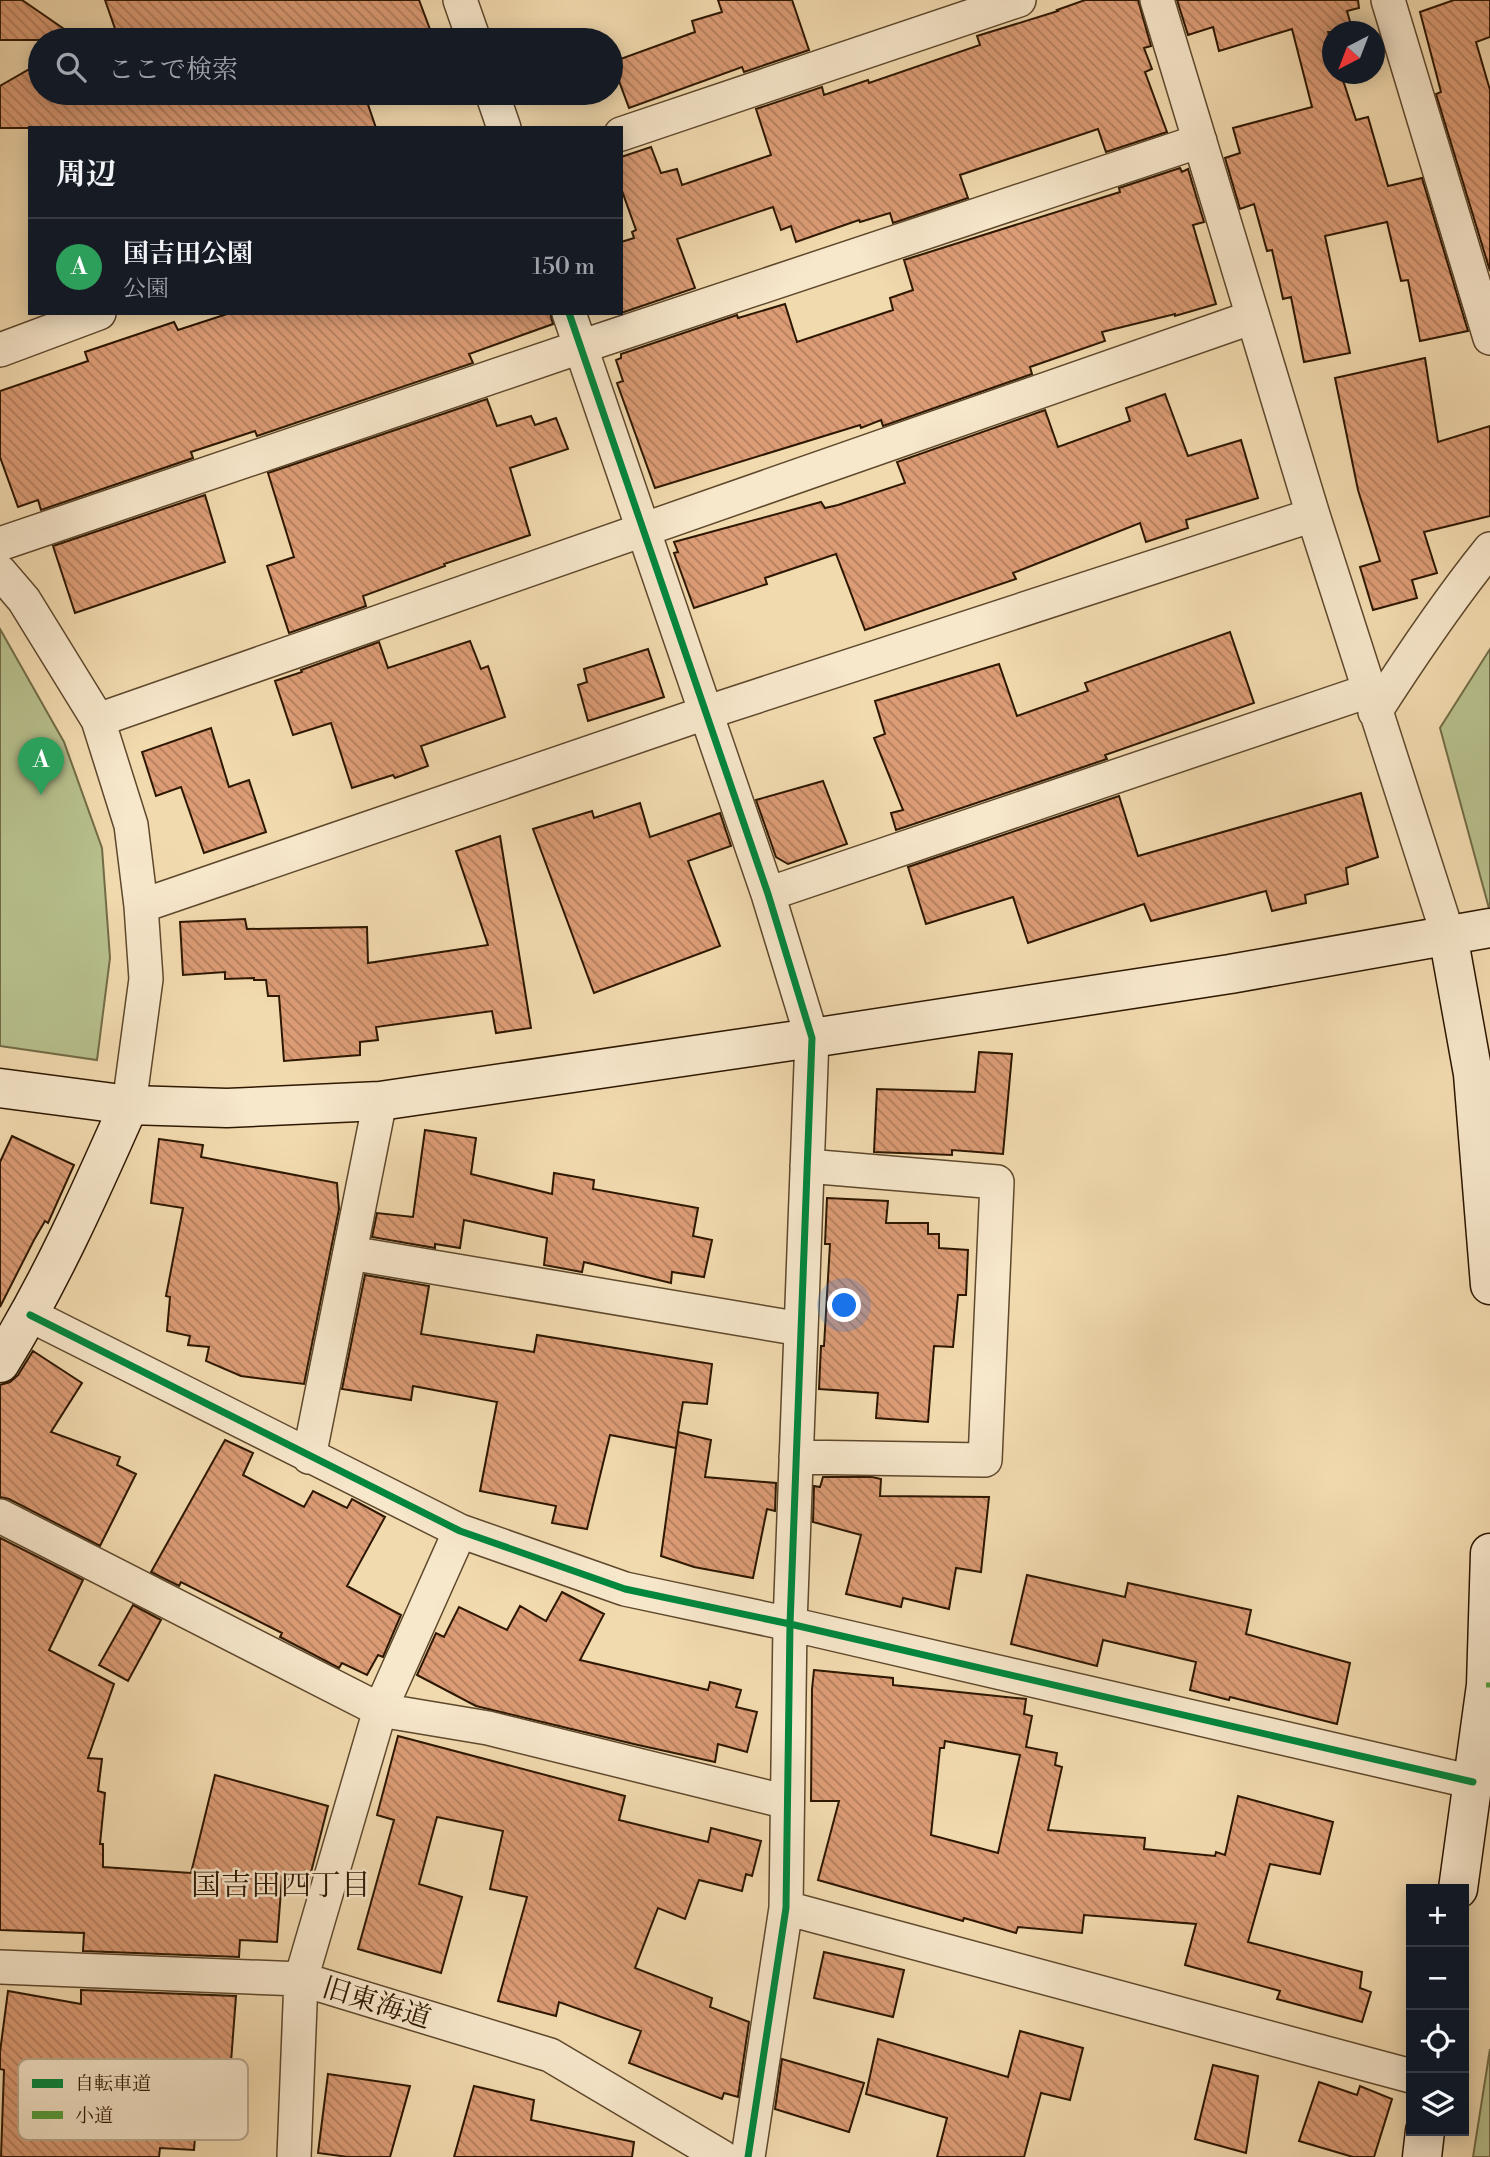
<!DOCTYPE html>
<html lang="ja">
<meta charset="utf-8">
<style>
:root{--surface:#171b24;--page:#242831;--text:#f1f3f6;--muted:#9ea1a6;--line:#363941;--accent:#8c9099}
body{margin:0;font-family:"Libre Bodoni","Noto Serif JP",serif;background:var(--page);color:var(--text)}
.controls{position:absolute;right:21px;bottom:21px;display:grid;overflow:hidden;border-radius:0px;box-shadow:0 4px 18px #0003}
.controls button{width:63px;height:63px;display:grid;place-items:center;padding:0;border:0;border-bottom:2px solid var(--line);background:var(--surface);color:var(--text);font:35px sans-serif}
.compass{position:absolute;left:1322px;top:21px;width:63px;height:63px;border-radius:50%;background:var(--surface);box-shadow:0 4px 18px #0003;rotate:222deg}
.you{position:absolute;left:845px;top:1306px;width:24px;height:24px;margin:-18px;border:5px solid #fff;border-radius:50%;background:#1a73e8;box-shadow:0 0 0 10px #1a73e833}
.badge{display:grid;place-items:center;width:46px;height:46px;border-radius:50%;background:var(--accent);color:#fff;font-size:23px;font-weight:700}
.pin{position:absolute;translate:-50% -58px;filter:drop-shadow(0 2px 4px #0008)}
.pin::after{content:'';position:absolute;top:37px;width:24px;height:21px;background:inherit;clip-path:polygon(0 0,100% 0,50% 100%)}
.list{margin:0;padding:0;list-style:none}
h2{display:flex;justify-content:space-between;align-items:center;height:91px;margin:0;padding:0 28px;font-size:30px}
h2 small{font-size:23px;font-weight:400;color:var(--muted)}
.list li{display:grid;grid-template-columns:46px 1fr auto;gap:21px;align-items:center;box-sizing:border-box;height:98px;padding:0 28px;border-top:2px solid var(--line)}
.list b{display:block;font-size:26px;white-space:nowrap}
.list p{margin:0;font-size:23px;white-space:nowrap;color:var(--muted)}
.list em{font-size:23px;font-style:normal;color:var(--muted)}
.icon{flex:none;width:38px;height:38px;fill:none;stroke:currentColor;stroke-width:2;stroke-linecap:round;stroke-linejoin:round}
.map{position:relative;flex:none;width:1490px;height:2157px;overflow:hidden}
.search{position:absolute;background:var(--surface);box-shadow:0 4px 18px #0003;left:28px;top:28px;width:595px;height:77px;display:flex;align-items:center;gap:18px;box-sizing:border-box;padding:0 24px;border-radius:38px;color:var(--muted);font-size:26px}
.panel{position:absolute;background:var(--surface);box-shadow:0 4px 18px #0003;left:28px;top:126px;width:595px;height:189px;border-radius:0px}
.map>svg:first-child{display:block}
</style>
<div class="map">
<svg width="1490" height="2157" viewBox="0 0 1490 2157">
<defs>
<pattern id="building-back-hatch" width="6" height="6" patternUnits="userSpaceOnUse" patternTransform="scale(1.75)"><rect width="6" height="6" fill="#dc9c76"/><path d="M-1 5l2 2M0 0l6 6M5-1l2 2" fill="none" stroke="#b37e5e"/></pattern>
</defs>
<rect width="100%" height="100%" fill="#f2daaf"/>
<filter id="stains"><feTurbulence type="fractalNoise" baseFrequency=".00286" numOctaves="4"/><feColorMatrix values="0 0 0 0 .2 0 0 0 0 .09 0 0 0 0 .02 0 0 0 .5 -.17"/></filter>
<radialGradient id="worn" r=".72"><stop offset=".6" stop-color="#630" stop-opacity="0"/><stop offset="1" stop-color="#630" stop-opacity=".3"/></radialGradient>
<path fill="#b7c08d" stroke="#726c46" stroke-width="2" d="M0,629L64,742L102,848L110,958L97,1060L0,1046Z
M1490,649V912L1440,728Z
M1490,2049V2157H1473Z"/>
<path fill="url(#building-back-hatch)" stroke="#2d1700" stroke-width="2" fill-rule="evenodd" d="M0,0H22L80,40H0Z
M105,0H419L434,40H119Z
M718,0H792L809,50L744,72L742,67L629,108L612,62L695,32L692,21L722,12Z
M1085,0H1138L1151,46L1144,48L1152,69L1145,72L1167,132L1106,152L1098,129L960,175L968,198L893,223L890,213L860,222L859,220L796,242L791,226L781,230L773,207L677,239L695,288L621,313V242L634,238L632,232L636,230L621,188V157L651,147L661,173L677,169L682,185L771,155L756,109L822,87L824,95L868,80L869,83L980,45L977,36L1058,11L1057,10Z
M1177,0H1358L1359,8L1347,11L1353,32H1328L1333,47V74H1341L1356,120L1368,117L1388,186L1422,178L1468,331L1420,341L1408,280L1401,281L1387,222L1325,236L1350,353L1304,362L1291,297L1283,299L1272,250L1267,251L1254,204L1240,209L1225,158L1240,153L1233,128L1312,107L1292,29L1219,51L1213,27L1188,35Z
M1454,0H1490V37L1476,42L1490,90V271L1436,94L1441,92L1420,12Z
M40,63V93H364L376,128H0V86Z
M1180,168L1182,172L1188,169L1204,222L1193,225L1216,304L1175,316V314L1102,332L1105,341L1030,367L1032,374L883,426L881,420L861,428L860,425L655,488L617,383L623,381L616,360L621,358V354L737,315L738,318L785,304L797,342L893,310L890,298L913,290L904,260L1120,192L1119,188Z
M230,313H550L553,324L469,354L473,363L257,436L255,431L191,452L193,458L41,510L38,500L18,507L0,457V391L88,361L85,352L174,322L178,330Z
M1425,358L1438,442L1490,426V516L1424,532L1437,573L1412,580L1417,598L1373,610L1360,567L1380,561L1358,490L1335,378Z
M1165,394L1188,456L1241,440L1258,498L1186,520L1188,528L1146,542L1140,523L1013,573L1016,579L865,630L836,554L765,578L767,584L694,608L674,553L678,552L674,542L821,502L825,508L838,505L905,483L897,462L1045,410L1058,447L1130,421L1126,408Z
M487,399L497,426L531,416L535,425L556,418L568,449L510,468L530,535L444,564L445,566L363,596L366,606L289,633L267,566L294,557L268,473Z
M205,495L225,562L75,613L53,546Z
M1230,632L1254,703L1105,755L1107,759L896,830L891,813L903,810L874,738L885,734L875,701L999,664L1017,716L1088,691L1085,683Z
M470,641L481,669L488,666L505,717L421,746L428,766L395,778L393,775L352,788L331,723L293,735L275,681L302,672L301,670L379,642L388,668Z
M648,649L664,697L588,721L578,685L587,682L584,669Z
M211,728L229,787L249,780L266,832L204,853L181,787L156,796L142,752Z
M823,781L847,844L788,864L776,857L756,800Z
M1361,793L1378,857L1346,868L1348,884L1305,895L1306,903L1272,911L1266,891L1151,921L1144,904L1028,943L1013,897L926,924L908,867L1119,796L1138,856Z
M640,803L650,837L720,813L731,846L688,861L720,946L594,993L533,829L592,811L594,818Z
M500,836L531,1028L496,1033L492,1011L376,1027L378,1040L360,1042V1055L284,1061L279,996H268L266,980H254V978L225,979V972L183,975L180,922L245,919L247,929L367,927L368,963L488,945L456,851Z
M979,1052L1012,1054L1003,1154L952,1150V1155L874,1152L877,1089L975,1092Z
M425,1130L476,1138L471,1174L552,1194L554,1173L594,1180L593,1189L698,1208L693,1236L712,1240L704,1277L672,1272L671,1283L584,1262L582,1272L544,1265L547,1238L464,1220L460,1248L435,1244V1248L372,1237L377,1213L413,1217Z
M12,1136L74,1165L48,1223L45,1221L34,1240L0,1307V1162Z
M159,1139L203,1145L201,1157L337,1183L339,1209L304,1384L241,1376L206,1361L209,1347L188,1345L190,1336L167,1331L170,1297L166,1296L183,1208L151,1203Z
M827,1198L888,1201L886,1223H928V1234H939V1248L968,1250L966,1295H958L953,1347L934,1346L928,1422L876,1418L878,1393L819,1389L821,1346H824L830,1244H825Z
M365,1275L429,1286L421,1334L534,1352L537,1335L712,1364L707,1404L683,1402L678,1432L711,1440L705,1477L776,1483L775,1511L767,1509L753,1578L694,1567L661,1556L678,1433L676,1448L610,1435L587,1529L552,1523L556,1506L480,1491L497,1402L413,1386L411,1400L342,1389Z
M33,1351L82,1383L51,1432L120,1457L117,1465L136,1474L100,1546L9,1499L0,1497V1385L10,1382L18,1375Z
M225,1440L253,1453L243,1475L304,1507L313,1491L347,1508L352,1499L385,1517L347,1586L401,1615L383,1657L378,1655L367,1675L342,1663L339,1668L280,1637L282,1633L181,1582L179,1586L151,1572Z
M823,1477H872L881,1479L880,1496L989,1497L981,1572L956,1568L949,1609L903,1598L901,1607L846,1594L861,1535L813,1522L814,1486L820,1487Z
M0,1538L83,1580L49,1650L114,1684L88,1758L102,1759L98,1791L105,1793L100,1844H103V1867L191,1873L215,1775L328,1806L308,1884L282,1878L277,1942L240,1940L239,1957L83,1951L84,1933L0,1930Z
M1027,1575L1125,1597L1128,1583L1251,1610L1246,1634L1350,1663L1337,1724L1230,1697L1229,1700L1190,1690L1196,1662L1103,1640L1097,1666L1011,1644Z
M562,1592L604,1614L580,1660L708,1690L710,1682L741,1690L736,1707L757,1712L747,1752L718,1744L715,1762L638,1745L476,1706L417,1675L436,1633L444,1637L459,1607L507,1630L520,1606L546,1621Z
M133,1605L161,1620L128,1681L99,1665Z
M814,1670L893,1678V1685L1026,1699L1024,1714L1032,1716L1026,1747L1057,1753L1055,1765L1062,1767L1048,1830L1145,1838L1144,1849L1215,1856L1216,1852L1225,1855L1238,1796L1333,1822L1320,1874L1270,1864L1248,1942L1362,1972L1360,1988L1371,1992L1362,2022L1277,1999L1280,1991L1185,1965L1196,1924L1084,1915L1082,1933L1018,1927L1016,1933L964,1918L963,1921L818,1880L839,1801H811L812,1689ZM945,1741L1020,1755L998,1853L931,1835L940,1748H944Z
M398,1736L625,1796L619,1820L708,1842L711,1828L761,1841L752,1876L746,1874L742,1891L699,1880L685,1919L658,1908L635,1968L712,1998L710,2007L749,2022L738,2097L724,2093L722,2099L629,2063L641,2031L559,2002L556,2016L498,2001L527,1897L490,1889L503,1831L437,1817L419,1884L462,1897L441,1973L358,1949L394,1820L377,1815Z
M824,1952L904,1970L893,2017L814,1998Z
M81,1990L236,1996L230,2075L210,2074L209,2099L205,2100L204,2124L196,2125L194,2150L160,2148L159,2157H1L4,2070L0,2069V2052L8,1991L81,2004Z
M1020,2031L1083,2048L1070,2100L1041,2093L1024,2157H937L947,2118L866,2094L878,2039L1008,2077Z
M782,2059L864,2083L849,2132L775,2109Z
M1213,2065L1258,2076L1246,2153L1195,2139Z
M328,2074L410,2086L390,2157H348L318,2153Z
M1319,2082L1357,2095L1360,2086L1392,2099L1374,2157H1353L1299,2141Z
M474,2086L534,2100L531,2120L634,2142L632,2157H454Z"/>
<g fill="none" stroke-linecap="round" stroke-linejoin="round">
<defs>
<path id="street" d="M460,0L474,40
M1157,0L1313,515L1448,935
M1388,0L1490,338
M492,93L504,128
M621,134L1019,0
M569,313L768,894L812,1038L790,1624L786,1908L748,2157
M0,350L99,313
M0,544L580,347L1200,141
M0,572L24,600L98,720L131,825L141,906L146,979L129,1105
M1375,712C1411,656 1448,601 1490,549
M98,720L1253,317
M768,894L1368,691
M141,906L705,713L1313,515
M350,1253L801,1329
M30,1315L460,1531L625,1589L790,1624L1473,1782
M309,1457L380,1101
M796,1457L985,1460L997,1182L807,1166
M0,1516L380,1710L488,1728L787,1802
M786,1908L1411,2076
M0,1967L301,1979L550,2055L722,2157
M294,2157L301,1979L380,1710L460,1531"/>
<path id="secondary" d="M1448,935L1473,1074L1490,1285
M0,1088L129,1105L227,1108L380,1101L812,1038L1230,974L1490,928
M0,1363C51,1281 90,1193 129,1105
M1458,1889L1486,1685L1490,1553
M1422,2157L1425,2131"/>
</defs>
<use href="#street" stroke="#5e482c" stroke-width="36"/>
<use href="#secondary" stroke="#2d1700" stroke-width="41"/>
<use href="#street" stroke="#f7e7cb" stroke-width="33"/>
<use href="#secondary" stroke="#f7e7cb" stroke-width="38"/>
<path stroke="#52a13c" stroke-width="5" stroke-dasharray="10 5" stroke-linecap="butt" d="M1486,1685H1490"/>
<defs>
<path id="cycleway" d="M569,313L768,894L812,1038L790,1624L786,1908L748,2157
M30,1315L460,1531L625,1589L790,1624L1473,1782"/>
</defs>
<use href="#cycleway" stroke="#f7e7cb" stroke-width="11"/>
<use href="#cycleway" stroke="#00873e" stroke-width="7"/>
</g>
<g text-anchor="middle" stroke-width="5" stroke-linejoin="round" paint-order="stroke">
<g font-size="28" fill="#2d1700" stroke="#f7e7cb">
<text transform="translate(377 2002) rotate(17)" y="10">旧東海道</text>
</g>
<g font-size="30" fill="#2d1700" stroke="#f7e7cb">
<text x="281" y="1895">国吉田四丁目</text>
</g>
</g>
<rect x="18" y="2059" width="230" height="81" rx="10" fill="#f7e7cb" stroke="#baa98e" stroke-width="2"/>
<rect x="32" y="2079" width="31" height="9" fill="#00873e"/>
<rect x="32" y="2111" width="31" height="8" fill="#52a13c"/>
<g font-size="19" fill="#2d1700">
<text x="75" y="2090">自転車道</text>
<text x="75" y="2122">小道</text>
</g>
<rect width="100%" height="100%" filter="url(#stains)"/>
<rect width="100%" height="100%" fill="url(#worn)"/>
</svg>
<div class="controls">
<button>+</button>
<button>−</button>
<button><svg class="icon" aria-label="locate" viewBox="0 0 24 24"><circle cx="12" cy="12" r="6"/><path d="M12 2v4M12 18v4M2 12h4M18 12h4"/></svg></button>
<button><svg class="icon" aria-label="layers" viewBox="0 0 24 24"><path d="M12 4l9 5-9 5-9-5zM3 14l9 5 9-5"/></svg></button>
</div>
<svg class="compass" viewBox="-18 -18 36 36"><path d="M0-13l5 13h-10z" fill="#e53935"/><path d="M0 13l5-13h-10z" fill="#9ea1a6"/></svg>
<div class="you"></div>
<div class="pin badge" style="left:41px;top:795px;background:#2e9e5b">A</div>
<div class="search"><svg class="icon" aria-label="search" viewBox="0 0 24 24"><circle cx="10" cy="10" r="6"/><path d="M15 15l6 6"/></svg>ここで検索</div>
<section class="panel">
<h2>周辺<small></small></h2>
<ul class="list">
<li><span class="badge" style="background:#2e9e5b">A</span><div><b>国吉田公園</b><p>公園</p></div><em>150 m</em></li>
</ul>
</section>
</div>
